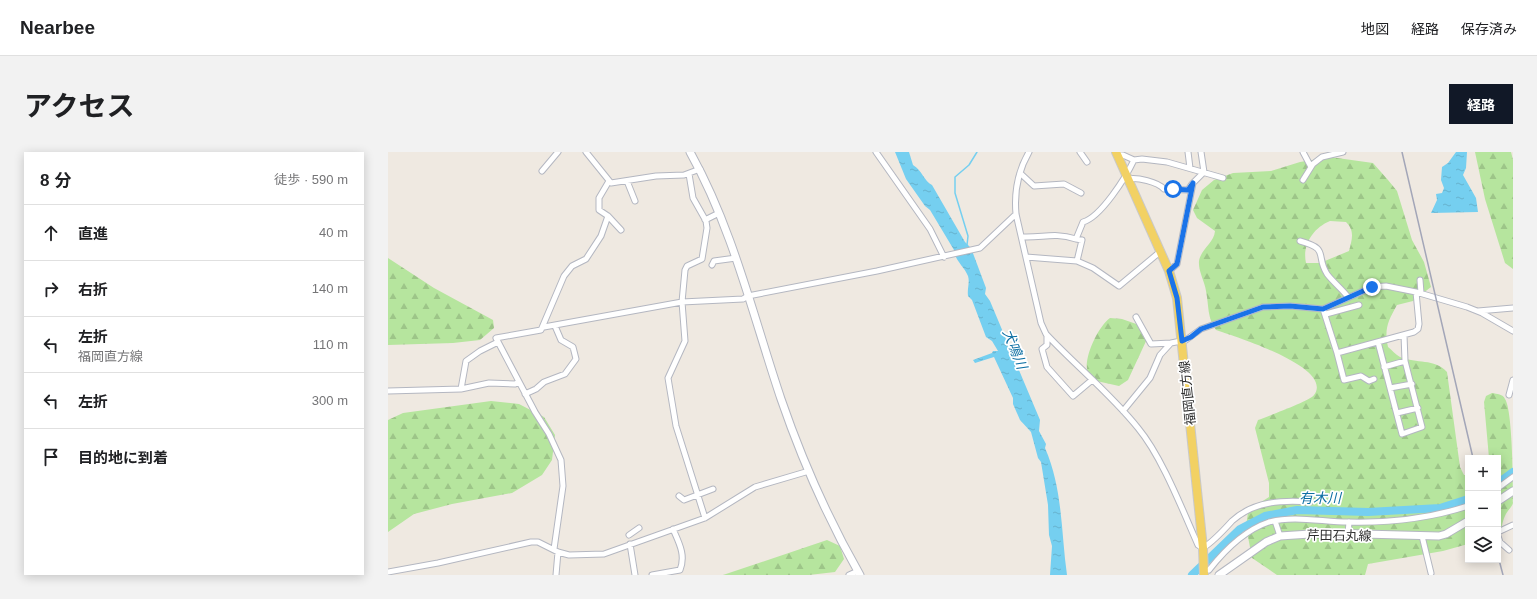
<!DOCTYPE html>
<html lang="ja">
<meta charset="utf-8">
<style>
:root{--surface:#fff;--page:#f2f2f2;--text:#202124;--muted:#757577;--line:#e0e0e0;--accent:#111827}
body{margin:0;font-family:Arial,"Noto Sans JP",sans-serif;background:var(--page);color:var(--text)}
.controls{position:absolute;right:12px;bottom:12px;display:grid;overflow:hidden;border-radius:0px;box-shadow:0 2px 10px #0003}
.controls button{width:36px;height:36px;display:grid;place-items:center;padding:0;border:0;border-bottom:1px solid var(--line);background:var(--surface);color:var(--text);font:20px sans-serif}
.stop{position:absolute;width:12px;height:12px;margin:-9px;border:3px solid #1a73e8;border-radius:50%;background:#fff}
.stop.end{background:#1a73e8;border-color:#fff;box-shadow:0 1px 4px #0008}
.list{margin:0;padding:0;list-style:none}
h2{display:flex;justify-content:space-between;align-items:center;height:52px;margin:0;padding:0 16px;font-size:17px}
h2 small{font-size:13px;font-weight:400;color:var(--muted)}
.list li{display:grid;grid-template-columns:26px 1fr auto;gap:12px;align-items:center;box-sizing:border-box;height:56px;padding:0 16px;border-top:1px solid var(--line)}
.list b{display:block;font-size:15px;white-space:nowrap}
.list p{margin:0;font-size:13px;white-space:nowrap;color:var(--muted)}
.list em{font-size:13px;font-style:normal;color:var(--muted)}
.icon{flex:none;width:22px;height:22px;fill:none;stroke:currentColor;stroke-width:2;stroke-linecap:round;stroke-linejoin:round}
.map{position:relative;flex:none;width:1125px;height:423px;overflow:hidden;border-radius:0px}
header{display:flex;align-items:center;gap:24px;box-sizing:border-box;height:56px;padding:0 20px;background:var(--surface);border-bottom:1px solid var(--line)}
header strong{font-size:19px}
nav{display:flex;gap:22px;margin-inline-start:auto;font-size:14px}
.intro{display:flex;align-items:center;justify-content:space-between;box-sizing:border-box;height:96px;padding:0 24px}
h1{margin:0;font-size:28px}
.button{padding:10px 18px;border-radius:0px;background:var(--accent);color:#fff;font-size:14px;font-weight:700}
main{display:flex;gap:24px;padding:0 24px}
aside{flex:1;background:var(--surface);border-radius:0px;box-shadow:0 2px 10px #0003}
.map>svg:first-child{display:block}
</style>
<header>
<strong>Nearbee</strong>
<nav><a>地図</a><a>経路</a><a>保存済み</a></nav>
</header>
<div class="intro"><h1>アクセス</h1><a class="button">経路</a></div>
<main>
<aside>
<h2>8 分<small>徒歩 · 590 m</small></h2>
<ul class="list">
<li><svg class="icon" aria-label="ahead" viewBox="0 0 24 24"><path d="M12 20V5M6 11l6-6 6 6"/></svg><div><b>直進</b></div><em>40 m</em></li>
<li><svg class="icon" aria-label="right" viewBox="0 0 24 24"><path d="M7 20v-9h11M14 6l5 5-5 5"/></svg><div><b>右折</b></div><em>140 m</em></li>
<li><svg class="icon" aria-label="left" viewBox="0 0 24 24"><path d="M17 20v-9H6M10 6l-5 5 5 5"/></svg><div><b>左折</b><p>福岡直方線</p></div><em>110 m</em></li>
<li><svg class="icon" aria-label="left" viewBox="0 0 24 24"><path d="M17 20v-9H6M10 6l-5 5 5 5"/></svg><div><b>左折</b></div><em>300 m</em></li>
<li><svg class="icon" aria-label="arrive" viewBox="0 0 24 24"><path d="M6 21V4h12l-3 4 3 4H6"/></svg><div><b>目的地に到着</b></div></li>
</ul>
</aside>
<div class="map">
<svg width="1125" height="423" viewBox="0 0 1125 423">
<defs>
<pattern id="forest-firs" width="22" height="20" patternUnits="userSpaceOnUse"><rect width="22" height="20" fill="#b6e59e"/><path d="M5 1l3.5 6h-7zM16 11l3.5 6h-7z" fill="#9dc588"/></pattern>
<pattern id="water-ripples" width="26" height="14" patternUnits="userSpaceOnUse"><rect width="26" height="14" fill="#75cff0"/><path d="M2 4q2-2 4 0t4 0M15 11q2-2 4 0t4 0" fill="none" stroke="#66b2ce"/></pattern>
</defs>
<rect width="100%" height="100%" fill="#efe9e1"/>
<path fill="url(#forest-firs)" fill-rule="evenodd" d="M1087,0H1123L1125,8V117L1117,111L1097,47Z
M942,5L985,11L1000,28L1009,39L1024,88L1036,110L1043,135L1025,149L1009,153C1000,169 996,177 1000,195C1004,198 1008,203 1012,205C1029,212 1046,206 1059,220L1072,315L1076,323H1080V392L1055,399L980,412L977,423H889L864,406L858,374L861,354L870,352L881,345V331L867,276L870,268C880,264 922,249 926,243C947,215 845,184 828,178C819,166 821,154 818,139C817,130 810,119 811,109C813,97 826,91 827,79L809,66L805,58L814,38L826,28L845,21L883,19L912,10ZM942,69L958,70C967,79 964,87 961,99L932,111H918C914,93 925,76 942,69Z
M0,106L46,136L105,168L106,176L92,188L65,191L0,193Z
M722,166L734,167L754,174L759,187L740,228L731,234L704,228C702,225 699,220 699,217C697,202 711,174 722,166Z
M1104,241C1109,242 1115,242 1117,247C1125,259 1125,336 1125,351C1124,355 1119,359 1117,364C1114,370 1114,378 1110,383V306H1101L1096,250L1098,244Z
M103,249L131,252L156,265L167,283L164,308L154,323L124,341L64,352L26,362L0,380V268L15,261Z
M439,388L452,394L456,407L447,420L421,423H335Z"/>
<path fill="url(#water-ripples)" d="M507,0H521L525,13C534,18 536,29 544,33L577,90L583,96L598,136L597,142L602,149L652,268L651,279L658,292L657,296C675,337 673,381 679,423H662L664,394L661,383L660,353L653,310L650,306L643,280L632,268L625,252V246L606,205L587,211L585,208L604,201L605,199H610L604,189L598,185L584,148L580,144C579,137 582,130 580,124C576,114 567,109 566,98L542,58L537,54L518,27Z
M1068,0H1079L1078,16L1075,23L1088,46L1090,60L1043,61L1049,48L1048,42L1054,41L1056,36L1053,28L1054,15L1060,11Z"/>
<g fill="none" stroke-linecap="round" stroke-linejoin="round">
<path stroke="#75cff0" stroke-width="1.5" d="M579,93L580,84L567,41V25L581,13L589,0"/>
<path stroke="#75cff0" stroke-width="8" d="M1110,331L1125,320
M804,423L852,377L877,364L909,358L980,360L1052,356L1080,347"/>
<defs>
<path id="street" d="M198,0L223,31L268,24L296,23L312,17
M488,0L542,77L556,105
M641,0C630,19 626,40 628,62L653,171L658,182C688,214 723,242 750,276C774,305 794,357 810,393L815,396C826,389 835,379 844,369C866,349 894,348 922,350
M692,0L699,10
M800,0L802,16
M915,0L923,15
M729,3H735L746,8L754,7L779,10L835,26
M154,19L170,0
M632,21L646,34L676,32L693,41
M301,22L305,46L318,69L319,76L314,107L299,114L297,118L294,150L297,189L280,226L288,274L317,366
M740,27C749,25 770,30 776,37L800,38L804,32
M915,28L925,12L934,5L955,0
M239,29L247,49
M220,64L233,78
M317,68L331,61
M634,85C656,86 665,80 688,87L695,70C713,65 738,25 746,8
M912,89C942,97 927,103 939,122C945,130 954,137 960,145
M638,105L689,109L694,88L688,87
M689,109L705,116L731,134L773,99
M324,113L326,109L348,106
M781,119L789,112L805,31L816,20L813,0
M1032,128L1033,141
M935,157L949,201L1026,180L1030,177L1031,172L1028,140
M1090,159L1125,156
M938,162L971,153
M748,165L763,192L783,191
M156,175L294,150L355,147L360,144L489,119L592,96L628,62
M659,184V193L654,197L659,215L685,244L704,228
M990,190L1014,282L1034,275L1017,209L1016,183
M949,201L956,228L973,224L981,229L986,227
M996,215L1017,209
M1002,236L1024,232
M73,237L78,209L92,199L110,190
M0,239L73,237L101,231L127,232L131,230
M137,242L148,237L156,230L177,222L188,207L185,195L173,188L167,174
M1121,243L1125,228
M735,259L762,226L772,203L783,191L798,188L813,177L875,155L902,154L935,157L984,135L998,134L1028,140L1079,155L1094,161L1125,179
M1009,261L1030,256
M1110,336L1125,325
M291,344L296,348L325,337
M887,369L892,384
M1110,380L1125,373
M960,382L961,370
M241,383L251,376
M1034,384L1043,421
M1110,384L1112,390L1121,398
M242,392L247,423
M166,397L175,334L173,308L161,282L147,260L108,186L153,178L176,124L184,114L198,107L213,84L220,64L211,58V46L221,29
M821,418C836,399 857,378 881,370C906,363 935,370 960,370C999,371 1043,366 1080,354
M0,420L50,411L143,390H150L170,400L181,403L216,402L317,366L367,335L421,319
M168,423L170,400
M264,423L292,418C298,403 291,391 285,377
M461,423L470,419"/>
<path id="secondary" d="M302,0C345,77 365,164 393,247C414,308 440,367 472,423
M1110,349L1125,339
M831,423L878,390L892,384L937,381L1051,384L1058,382L1080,369"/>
<path id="primary" d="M728,0L781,119L789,146L815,396L816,423"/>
</defs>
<use href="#street" stroke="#b4b7c1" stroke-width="7"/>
<use href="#secondary" stroke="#b4b7c1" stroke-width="9"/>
<use href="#primary" stroke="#c9c9c9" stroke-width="10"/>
<use href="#street" stroke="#fff" stroke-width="5"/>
<use href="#secondary" stroke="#fff" stroke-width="7"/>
<use href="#primary" stroke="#f2d163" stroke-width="8"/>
<path stroke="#a3a6b8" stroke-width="1.5" d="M1014,0L1085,306
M1110,404L1115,423"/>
</g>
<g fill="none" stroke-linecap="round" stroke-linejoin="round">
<path stroke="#1a73e8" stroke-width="5" d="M785,37L800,38L805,31L789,112L781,119L789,146L794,189L803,185L813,177L875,155L902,154L935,157L984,135"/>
</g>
<g text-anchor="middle" stroke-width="3.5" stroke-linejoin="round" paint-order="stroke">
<g font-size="13" fill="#2e2e2e" stroke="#fff">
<text transform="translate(799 241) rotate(-96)" y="5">福岡直方線</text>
<text transform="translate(951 383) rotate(1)" y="5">芹田石丸線</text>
</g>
<g font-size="14" font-style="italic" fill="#0d6fa3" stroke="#fff">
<text transform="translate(627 197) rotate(68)" y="5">犬鳴川</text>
<text x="932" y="351">有木川</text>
</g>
</g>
</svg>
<div class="controls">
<button>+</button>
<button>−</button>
<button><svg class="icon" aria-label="layers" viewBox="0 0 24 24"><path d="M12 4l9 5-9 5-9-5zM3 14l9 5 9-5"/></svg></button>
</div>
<div class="stop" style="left:785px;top:37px"></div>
<div class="stop end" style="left:984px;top:135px"></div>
</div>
</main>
